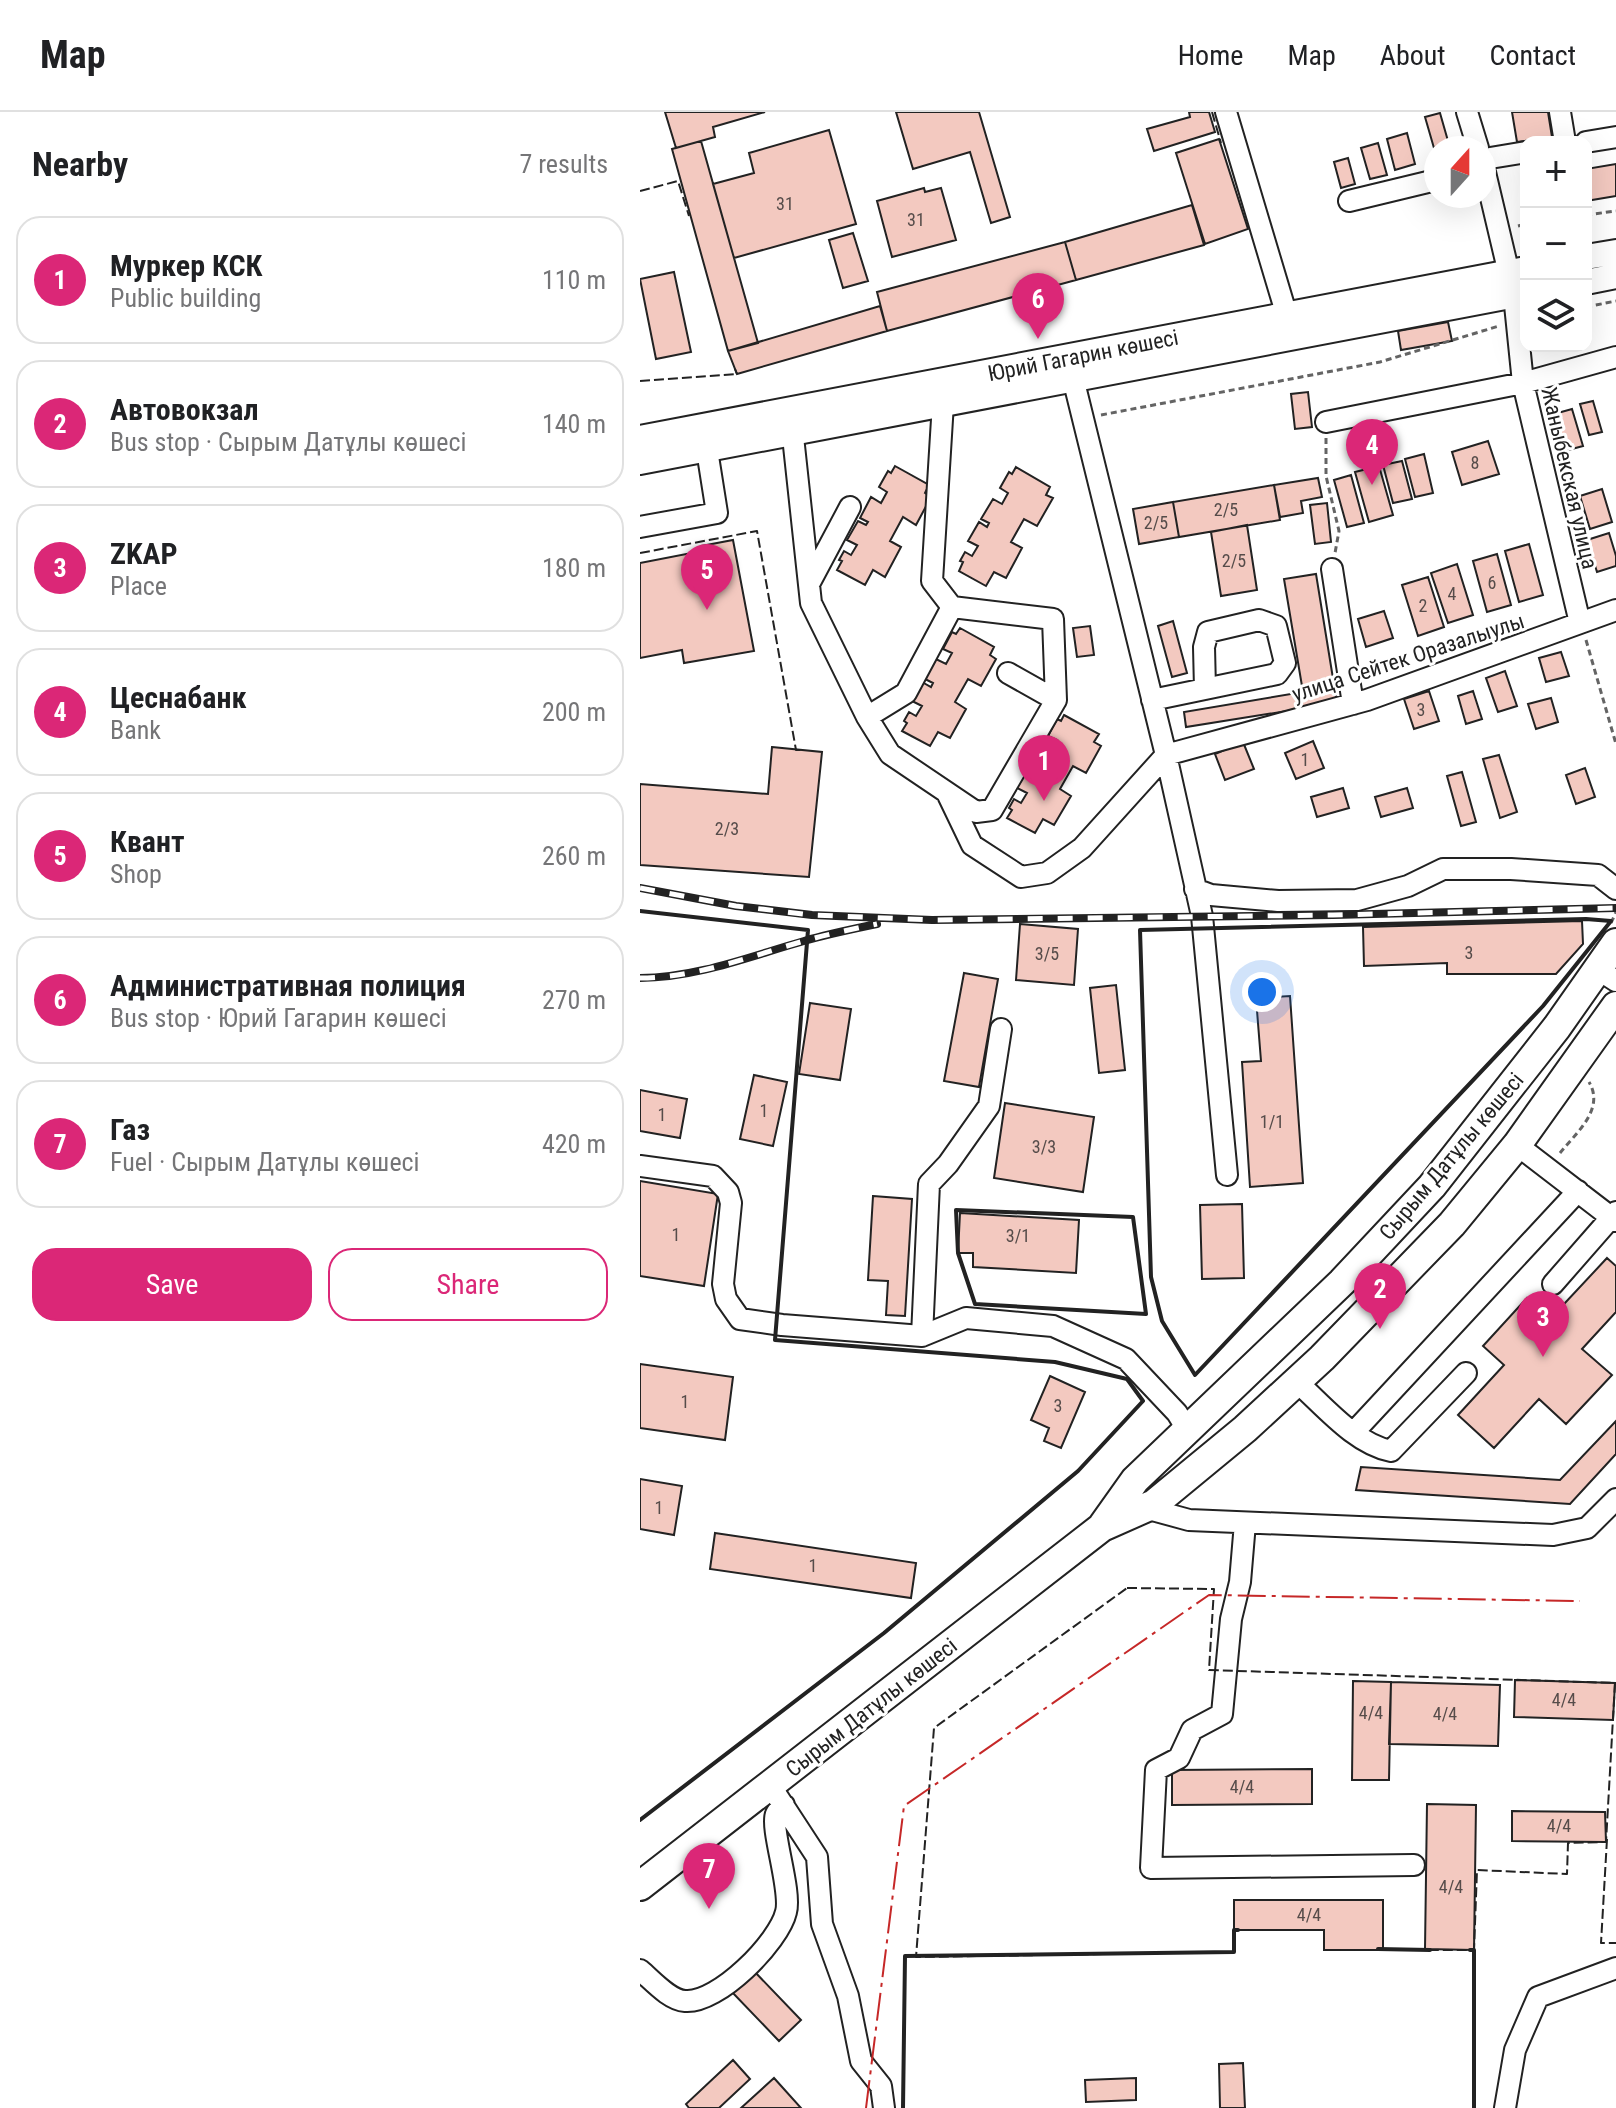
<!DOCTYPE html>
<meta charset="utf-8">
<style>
:root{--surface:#fff;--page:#f2f2f2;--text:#202124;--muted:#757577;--line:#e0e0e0;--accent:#db2777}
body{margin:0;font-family:"Roboto Condensed",sans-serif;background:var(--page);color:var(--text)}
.controls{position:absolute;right:24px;top:24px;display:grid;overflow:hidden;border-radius:16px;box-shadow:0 8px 32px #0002}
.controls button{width:72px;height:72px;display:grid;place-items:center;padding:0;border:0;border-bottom:2px solid var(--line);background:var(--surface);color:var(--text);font:40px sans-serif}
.compass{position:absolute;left:784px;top:24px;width:72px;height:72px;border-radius:50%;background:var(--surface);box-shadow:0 8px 32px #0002;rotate:21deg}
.you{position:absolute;left:622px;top:880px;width:28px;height:28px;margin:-20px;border:6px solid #fff;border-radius:50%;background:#1a73e8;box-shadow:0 0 0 12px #1a73e833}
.badge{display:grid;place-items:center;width:52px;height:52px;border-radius:50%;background:var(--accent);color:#fff;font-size:26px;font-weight:700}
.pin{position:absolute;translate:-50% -66px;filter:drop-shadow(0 2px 4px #0008)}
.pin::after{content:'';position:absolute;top:42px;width:28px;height:24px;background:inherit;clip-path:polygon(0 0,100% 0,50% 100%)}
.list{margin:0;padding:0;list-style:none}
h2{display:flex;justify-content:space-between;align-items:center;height:104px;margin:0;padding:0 32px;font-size:34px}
h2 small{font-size:26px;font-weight:400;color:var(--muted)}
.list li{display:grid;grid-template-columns:52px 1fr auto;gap:24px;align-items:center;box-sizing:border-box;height:128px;margin:0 16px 16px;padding:0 16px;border:2px solid var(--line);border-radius:24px}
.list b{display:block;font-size:30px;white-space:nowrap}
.list p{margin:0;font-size:26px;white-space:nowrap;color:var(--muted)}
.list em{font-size:26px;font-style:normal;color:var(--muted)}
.actions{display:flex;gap:16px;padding:24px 32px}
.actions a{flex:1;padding:18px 0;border:2px solid var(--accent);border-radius:24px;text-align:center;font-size:28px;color:var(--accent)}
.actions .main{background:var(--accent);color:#fff}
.icon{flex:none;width:44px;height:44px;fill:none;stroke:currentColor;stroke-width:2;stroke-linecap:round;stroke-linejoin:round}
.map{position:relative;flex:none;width:976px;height:1996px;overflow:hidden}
header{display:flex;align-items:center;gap:48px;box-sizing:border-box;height:112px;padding:0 40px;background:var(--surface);border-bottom:2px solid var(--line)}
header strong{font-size:38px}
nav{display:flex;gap:44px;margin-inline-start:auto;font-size:28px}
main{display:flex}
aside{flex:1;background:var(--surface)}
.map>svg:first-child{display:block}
</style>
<header>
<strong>Map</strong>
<nav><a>Home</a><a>Map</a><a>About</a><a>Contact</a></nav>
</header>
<main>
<aside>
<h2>Nearby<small>7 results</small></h2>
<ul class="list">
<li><span class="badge">1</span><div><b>Муркер КСК</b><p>Public building</p></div><em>110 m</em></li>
<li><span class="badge">2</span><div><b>Автовокзал</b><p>Bus stop · Сырым Датұлы көшесі</p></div><em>140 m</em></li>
<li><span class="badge">3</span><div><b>ZKAP</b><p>Place</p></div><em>180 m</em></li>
<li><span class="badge">4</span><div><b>Цеснабанк</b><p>Bank</p></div><em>200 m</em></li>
<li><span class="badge">5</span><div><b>Квант</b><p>Shop</p></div><em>260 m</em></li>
<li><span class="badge">6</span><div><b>Административная полиция</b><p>Bus stop · Юрий Гагарин көшесі</p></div><em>270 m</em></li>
<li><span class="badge">7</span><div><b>Газ</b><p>Fuel · Сырым Датұлы көшесі</p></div><em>420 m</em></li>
</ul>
<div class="actions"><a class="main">Save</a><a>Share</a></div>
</aside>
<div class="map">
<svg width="976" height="1996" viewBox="0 0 976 1996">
<rect width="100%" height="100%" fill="#fff"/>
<path fill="#f3c9c0" stroke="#222" stroke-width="2" d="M25,0H125L73,15L75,25L36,36Z
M256,0H339L370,105L351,111L330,40L273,57Z
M549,0H569L575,20L514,39L507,17L550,5Z
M872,0H908L912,25L877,30Z
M800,1L810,36H796V43L785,5Z
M189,18L216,112L94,146L73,72L114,61L109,41Z
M767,21L775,52L755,58L747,27Z
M579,27L608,117L565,132L536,41Z
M61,29L118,231L88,239L32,37Z
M738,31L747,63L730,67L721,36Z
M708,46L715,72L701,76L694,50Z
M976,52V84L946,89V57Z
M284,76L285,80L301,76L316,128L252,145L237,89Z
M552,93L564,133L436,168L425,130Z
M213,121L228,169L203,176L189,128Z
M425,130L436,168L247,219L237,180Z
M34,160L51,240L16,247L0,167Z
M240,194L247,219L97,262L88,239Z
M808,210L812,229L761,238L758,219Z
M668,280L672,315L655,317L651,282Z
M953,289L962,320L949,323L940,292Z
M932,297L943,334L917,341L907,304Z
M848,329L859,362L822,373L812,340Z
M784,342L793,381L775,385L765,347Z
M762,349L772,387L753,391L743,353Z
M255,354L289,373L285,381L291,385L276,413L263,405L250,429L261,435L245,465L233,458L225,473L197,458L202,449L199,448L204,439L211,443L217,433L207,428L218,409L226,413L228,410L220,406L231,385L241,391L247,380L239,375L248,359L251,361Z
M739,354L753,403L729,410L715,360Z
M376,355L410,375L406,383L413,386L397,414L384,407L371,430L382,436L366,466L354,460L346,474L319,459L323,450L320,449L325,440L332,444L338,434L328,429L339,410L347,415L349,411L341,407L353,387L362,392L368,381L360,376L369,360L372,362Z
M711,363L724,411L707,415L694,368Z
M678,366L682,385L661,389L663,401L640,405L634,373Z
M634,373L640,408L539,425L533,390Z
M962,377L972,410L950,417L940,384Z
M533,390L539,425L499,432L493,397Z
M687,391L691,430L675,432L670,393Z
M607,413L617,478L581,484L571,420Z
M969,421L976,444V454L957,460L947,428Z
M93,428L114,539L44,551L42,538L0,546V451L62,439L61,434Z
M889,432L903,483L879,490L865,439Z
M857,442L871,493L847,500L833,449Z
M817,452L833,503L808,511L791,461Z
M676,462L697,591L546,615L544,600L663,580L644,467Z
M788,465L804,515L778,524L762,473Z
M744,499L753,526L726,535L718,507Z
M533,509L547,561L532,565L518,514Z
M450,514L454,543L437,545L433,516Z
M320,516L354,535L350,543L356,547L341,574L328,567L315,590L326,597L310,626L298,620L290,634L262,619L267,611L264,609L269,600L276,604L282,594L272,589L282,570L291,575L293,571L285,567L296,547L306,552L312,541L303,537L312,520L316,522Z
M921,540L929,564L906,570L899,546Z
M865,559L877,594L858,600L846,566Z
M789,579L799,609L774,617L764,587Z
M833,579L842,607L826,612L818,584Z
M911,586L918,610L896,617L888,592Z
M424,603L459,622L454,630L461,634L446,661L433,654L420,677L431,684L414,713L403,707L395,721L367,706L372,698L369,696L374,687L381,691L387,681L377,676L387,657L396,662L398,658L390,654L401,634L411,639L417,628L408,624L417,607L421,609Z
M673,629L684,656L656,667L645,641Z
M603,630L614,657L585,668L575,642Z
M132,635L182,640L169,765L0,753V672L128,682Z
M859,643L877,700L860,706L843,647Z
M945,656L955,685L936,692L926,663Z
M822,660L836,710L821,714L807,664Z
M703,676L709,696L677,705L671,685Z
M767,676L773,696L741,705L735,685Z
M942,809L943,832L916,862H807V851L724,854L723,815Z
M380,812L438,817L434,873L376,868Z
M324,861L358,867L339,975L304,969Z
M476,873L485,958L459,961L450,876Z
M650,884L663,1071L610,1075L602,950L621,949L616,886Z
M170,891L211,897L200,968L159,962Z
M114,963L147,970L133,1034L100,1027Z
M0,978L47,987L40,1026L0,1019Z
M365,991L454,1005L443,1080L354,1066Z
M0,1069L78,1082L64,1174L0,1164Z
M233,1084L272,1087L265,1204L246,1203L248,1169L228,1168Z
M602,1092L604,1166L562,1167L560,1093Z
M320,1101L439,1108L436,1161L333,1155V1141H318Z
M967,1146L976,1154V1200L942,1237L972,1263L926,1312L899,1287L854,1336L818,1303L864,1253L843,1234L887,1186L910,1207Z
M0,1252L93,1265L85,1328L0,1316Z
M410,1264L445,1280L421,1336L404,1329L409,1316L391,1308Z
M976,1309V1342L930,1392L716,1378L721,1355L920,1368Z
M0,1367L42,1374L34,1423L0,1417Z
M75,1421L276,1451L271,1486L70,1457Z
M875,1568L975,1571L973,1608L874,1605Z
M713,1569L751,1570L749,1668H712Z
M751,1570L860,1573L858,1634L749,1632Z
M672,1657V1692L532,1693V1658Z
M787,1692L836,1693L834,1838L785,1837Z
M872,1699L965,1700L966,1730L872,1729Z
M594,1788H743V1838H684V1818H594Z
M113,1858L161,1908L139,1929L91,1879Z
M93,1948L110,1967L79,1996H49L46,1992Z
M603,1951L605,1996H580L579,1952Z
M134,1966L161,1996H101Z
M496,1966V1988L446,1990L445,1968Z"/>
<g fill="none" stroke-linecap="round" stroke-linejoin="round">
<defs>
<path id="minor" d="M586,0L647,204
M827,0L838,36
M920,0L925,30
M946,30L976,25
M844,47L886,40
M844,56L874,183L883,271L940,511
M709,89L796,68
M430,254L526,643L562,804L587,1063
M151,306L171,491L227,605L250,642L336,700L352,698L416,588L413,507L312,495
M686,310L883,271L976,245
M0,415L77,401L67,338
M692,457L713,592
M169,472L210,395
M368,561L416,588
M512,588L637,562L645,551L636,514L619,508L568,520L564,535L565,577
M227,605L266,581L312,495L292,469L303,291
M307,681L332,733L381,765L407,761L442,736L526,643L727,588L976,498
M555,777L571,783L638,789L717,788L768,774L803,757H871L958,763L976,777
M959,858L976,869
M877,1033L976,1109
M0,1054L73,1064L88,1080L91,1091L83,1172L86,1187L100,1207L142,1213L282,1224L326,1206L413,1214L486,1247L537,1301L547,1317
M913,1172L976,1100
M282,1224L289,1072L308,1052L349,994L361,917
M657,1270C684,1294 715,1332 751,1339L826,1261
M714,1320L938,1079
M505,1396L549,1408L913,1423L947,1416L976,1387
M605,1411L600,1470L591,1507L582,1602L552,1618L539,1646L516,1658L511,1756L774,1753
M130,1673L177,1745L182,1812L208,1884L221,1949L241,1974L244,1996
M0,1858C12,1868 29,1888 45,1889C78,1892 139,1830 146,1800C152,1779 130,1716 136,1702C137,1699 141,1696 144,1693
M865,1996L875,1938L898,1885L976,1856"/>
<path id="major" d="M946,145L976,140
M946,170L976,164
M0,326L886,157
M0,350L886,181"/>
<path id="highway" d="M463,1413L495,1368L702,1170L792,1074L917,915L976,831
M0,1774L462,1415L514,1392L605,1317L682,1246L812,1112L877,1033L976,894"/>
</defs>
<use href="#minor" stroke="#222" stroke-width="24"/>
<use href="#major" stroke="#222" stroke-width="28"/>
<use href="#highway" stroke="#222" stroke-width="32"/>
<path stroke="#646464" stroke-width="3" stroke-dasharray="6 4" stroke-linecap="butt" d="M946,103L976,99
M878,114L886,112
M946,195L976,189
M461,303L740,250L859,214
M686,326V364L699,419L695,441
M946,528L976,632
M971,811L976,800
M920,1041C937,1020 965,997 949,970"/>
<use href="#minor" stroke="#fff" stroke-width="20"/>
<use href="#major" stroke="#fff" stroke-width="24"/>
<use href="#highway" stroke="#fff" stroke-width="28"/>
<defs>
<path id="rail" d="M0,776L96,794L172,803L292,808L693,803L976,796
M0,866C56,866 111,844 164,829C188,822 213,817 237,812"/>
</defs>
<use href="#rail" stroke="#222" stroke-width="8"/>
<use href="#rail" stroke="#fff" stroke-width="5" stroke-dasharray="15" stroke-linecap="butt"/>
<path stroke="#222" stroke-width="2" stroke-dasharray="10 4" stroke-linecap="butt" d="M572,0L581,31
M0,79L38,69L49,104
M0,269L97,262L95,257
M0,441L117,419L156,638H161
M487,1476L574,1477L569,1558L975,1571L966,1730L928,1731L927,1762L837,1758L834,1838H684V1818H594V1840L276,1845L294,1616Z
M967,1727L961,1831H976"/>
<path stroke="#222" stroke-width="4" d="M0,799L168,818L135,1228L415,1250L487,1267L503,1289L438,1359L244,1521L0,1708
M946,807L971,809L903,894L555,1263L522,1209L511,1165L500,818Z
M316,1098L493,1105L506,1202L335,1192L318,1141Z
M738,1837L790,1838
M830,1838H834V1996
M263,1996L265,1844L594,1840V1818H598"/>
<path stroke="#c62828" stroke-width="2" stroke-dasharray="28 6 4 6" stroke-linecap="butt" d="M226,1996L264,1694L569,1483L940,1489"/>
</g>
<g text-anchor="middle" stroke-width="6" stroke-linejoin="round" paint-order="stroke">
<g font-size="18" fill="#564c4a">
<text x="145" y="98">31</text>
<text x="276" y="114">31</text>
<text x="835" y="357">8</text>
<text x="586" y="404">2/5</text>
<text x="516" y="417">2/5</text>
<text x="594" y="455">2/5</text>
<text x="852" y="477">6</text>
<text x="812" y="488">4</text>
<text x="783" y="500">2</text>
<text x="781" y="604">3</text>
<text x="665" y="654">1</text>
<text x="87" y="723">2/3</text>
<text x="829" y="847">3</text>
<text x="407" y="848">3/5</text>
<text x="124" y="1005">1</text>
<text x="22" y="1009">1</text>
<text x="632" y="1016">1/1</text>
<text x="404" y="1041">3/3</text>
<text x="36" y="1129">1</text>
<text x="378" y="1130">3/1</text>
<text x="45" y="1296">1</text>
<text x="418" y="1300">3</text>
<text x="19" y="1402">1</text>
<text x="173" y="1460">1</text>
<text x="924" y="1594">4/4</text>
<text x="731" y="1607">4/4</text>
<text x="805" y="1608">4/4</text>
<text x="602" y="1681">4/4</text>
<text x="919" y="1720">4/4</text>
<text x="811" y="1781">4/4</text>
<text x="669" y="1809">4/4</text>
</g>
<g font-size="22" fill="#222" stroke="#fff">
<text transform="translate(443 243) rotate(-11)" y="8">Юрий Гагарин көшесі</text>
<text transform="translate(930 366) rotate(77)" y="8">Жаныбекская улица</text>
<text transform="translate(768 545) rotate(-18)" y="8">улица Сейтек Оразалыулы</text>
<text transform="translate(811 1044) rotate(-50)" y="8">Сырым Датұлы көшесі</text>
<text transform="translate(231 1595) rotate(-38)" y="8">Сырым Датұлы көшесі</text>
</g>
</g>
</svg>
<div class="controls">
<button>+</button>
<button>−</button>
<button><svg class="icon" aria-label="layers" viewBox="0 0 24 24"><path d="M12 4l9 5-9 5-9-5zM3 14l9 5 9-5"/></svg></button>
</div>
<svg class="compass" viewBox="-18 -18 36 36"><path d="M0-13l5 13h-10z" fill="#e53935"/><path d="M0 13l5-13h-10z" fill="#757577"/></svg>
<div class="you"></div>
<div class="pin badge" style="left:404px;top:689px">1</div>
<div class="pin badge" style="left:740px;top:1217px">2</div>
<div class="pin badge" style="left:903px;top:1245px">3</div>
<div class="pin badge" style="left:732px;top:373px">4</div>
<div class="pin badge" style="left:67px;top:498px">5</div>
<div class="pin badge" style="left:398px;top:227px">6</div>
<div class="pin badge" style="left:69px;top:1797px">7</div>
</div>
</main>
